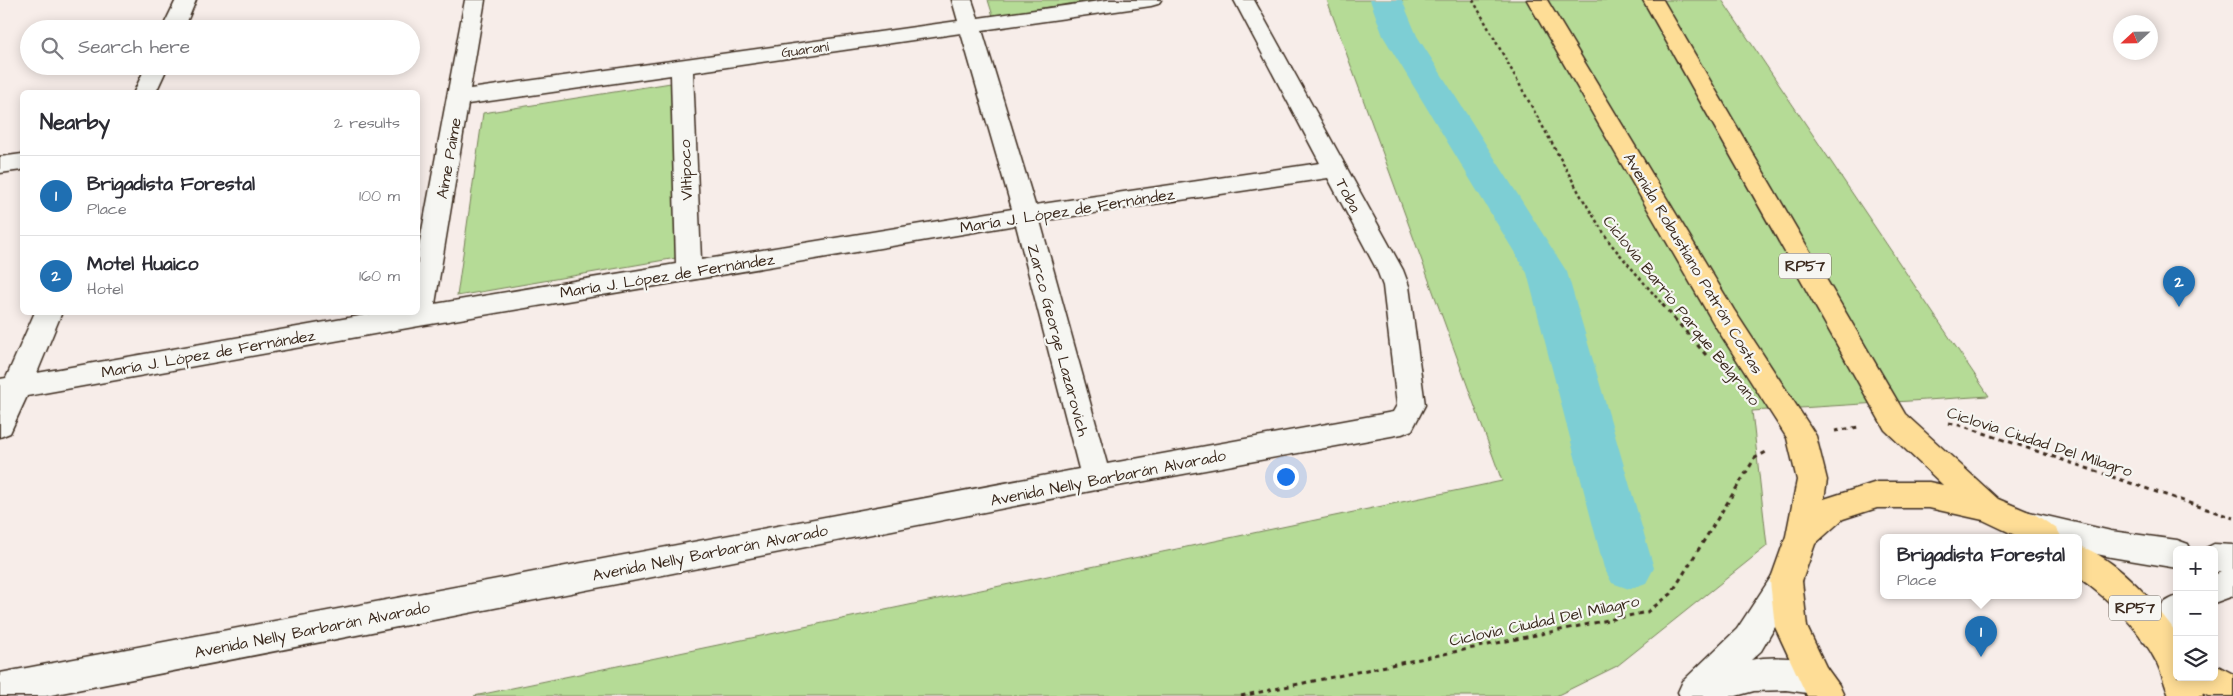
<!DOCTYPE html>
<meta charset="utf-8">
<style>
:root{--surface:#fff;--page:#f7f7f7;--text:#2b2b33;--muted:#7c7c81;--line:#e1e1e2;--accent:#1f6fb2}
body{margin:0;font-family:"Architects Daughter",sans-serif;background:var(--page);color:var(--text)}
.controls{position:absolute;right:15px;bottom:15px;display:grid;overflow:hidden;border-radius:8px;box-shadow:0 2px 12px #0003}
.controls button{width:45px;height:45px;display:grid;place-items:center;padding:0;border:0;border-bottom:1px solid var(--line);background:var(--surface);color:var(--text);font:25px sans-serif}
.compass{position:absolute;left:2113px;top:15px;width:45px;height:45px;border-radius:50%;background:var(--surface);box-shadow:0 2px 12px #0003;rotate:248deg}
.you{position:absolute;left:1285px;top:476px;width:18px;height:18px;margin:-12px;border:4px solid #fff;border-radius:50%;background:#1a73e8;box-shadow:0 0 0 8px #1a73e833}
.badge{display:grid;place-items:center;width:32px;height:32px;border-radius:50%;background:var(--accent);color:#fff;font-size:16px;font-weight:700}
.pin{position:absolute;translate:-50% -41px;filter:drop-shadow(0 1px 2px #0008)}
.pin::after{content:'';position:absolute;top:26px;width:18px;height:15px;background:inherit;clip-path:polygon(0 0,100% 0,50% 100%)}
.popup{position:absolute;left:1880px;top:534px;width:202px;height:65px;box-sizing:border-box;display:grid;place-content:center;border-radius:8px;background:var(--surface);filter:drop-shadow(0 1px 4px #0005);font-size:16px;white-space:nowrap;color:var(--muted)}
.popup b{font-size:19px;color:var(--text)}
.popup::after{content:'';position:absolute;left:50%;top:100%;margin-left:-10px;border:10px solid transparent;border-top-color:var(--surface)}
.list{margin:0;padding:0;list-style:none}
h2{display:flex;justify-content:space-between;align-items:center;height:65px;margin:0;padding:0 20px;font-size:21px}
h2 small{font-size:16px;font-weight:400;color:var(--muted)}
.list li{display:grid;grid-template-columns:32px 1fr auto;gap:15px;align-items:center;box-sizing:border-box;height:80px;padding:0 20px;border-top:1px solid var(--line)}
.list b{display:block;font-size:19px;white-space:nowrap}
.list p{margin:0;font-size:16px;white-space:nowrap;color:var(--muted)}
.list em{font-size:16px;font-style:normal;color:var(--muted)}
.icon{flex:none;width:28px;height:28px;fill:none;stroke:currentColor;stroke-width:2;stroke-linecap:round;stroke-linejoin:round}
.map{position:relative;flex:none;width:2233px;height:696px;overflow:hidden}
.search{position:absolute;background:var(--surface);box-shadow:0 2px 12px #0003;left:20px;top:20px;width:400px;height:55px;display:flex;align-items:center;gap:12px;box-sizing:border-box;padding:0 18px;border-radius:28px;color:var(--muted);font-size:19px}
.panel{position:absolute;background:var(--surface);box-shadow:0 2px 12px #0003;left:20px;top:90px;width:400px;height:225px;border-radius:8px}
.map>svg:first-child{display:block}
</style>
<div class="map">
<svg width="2233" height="696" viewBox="0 0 2233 696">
<rect width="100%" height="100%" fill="#f7ede9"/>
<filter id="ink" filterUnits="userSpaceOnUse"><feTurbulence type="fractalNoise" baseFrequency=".02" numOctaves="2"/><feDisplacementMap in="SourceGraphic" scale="10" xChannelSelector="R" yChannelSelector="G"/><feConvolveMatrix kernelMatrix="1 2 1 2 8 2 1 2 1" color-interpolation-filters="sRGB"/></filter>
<g filter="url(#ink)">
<path fill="#b5db96" stroke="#78825a" d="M988,0H1094L993,16Z
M1327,0H1722L1989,396L1752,411L1767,546L1617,666L1556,696H474L1502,481Z
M677,82L682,257L457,296L483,113Z"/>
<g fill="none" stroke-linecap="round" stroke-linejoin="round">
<path fill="#7dced4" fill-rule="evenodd" d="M1370,0H1402L1417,36L1567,272L1654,568L1646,583L1629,589L1612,583L1604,568L1527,273L1383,36Z"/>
<defs>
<path id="minor" d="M176,0H196L184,29H162Z
M465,0H485L470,89L958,21L952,0H972L978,18L1107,0H1161L1158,4L1151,6L982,30L1035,205L1320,163L1234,0H1254L1403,270L1409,286L1425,405L1412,430L1402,434L1096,490L46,696H0V673L1079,469L1016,225L419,326L27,396L10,433L0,437V379L6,378L35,312H62L37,373L382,312H418V252ZM961,33L1012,209L701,260L693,72ZM671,75L676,264L435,304L468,104ZM1328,178L1377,270L1383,286L1397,405L1393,412L1107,464L1040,221Z
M146,66H168L156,92H134Z
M22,154V170L0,173V157Z
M2025,511L2111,531L2177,540L2188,544L2191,550H2177V568L2111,557L2078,550V538H2030L2014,533L2010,524L2014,515Z
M2214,544L2233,545V596L2214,603V575L2221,572H2214V550H2202Z
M1786,567L1797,571L1802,581L1761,651L1751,660C1775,655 1804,658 1826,667L1831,678L1826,689L1814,694L1786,690L1754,691L1736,696H1680L1678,692L1683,681L1737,629L1775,571Z
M2177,596V632L2167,642L2155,646L2143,642L2138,631C2146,615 2160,603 2177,596Z"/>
<path id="highway" d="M1527,0H1547L1734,310L1811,428L1816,436L1827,480L1824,499L1877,482H1929L1943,485L1885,430L1643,0H1663L1905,414L1998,499L2036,515L2057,529L2062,538H2021L1983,520L1929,508H1877L1843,519L1815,544L1802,581L1807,627L1826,667L1839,685L1844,696H1807L1775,627L1770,581L1786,536L1797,480L1787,438L1714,324Z
M2078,545C2116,559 2149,596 2172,627L2177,635V677H2214V664L2233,674V696H2208L2202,693L2203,696H2169C2165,685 2162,674 2157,663C2140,629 2109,599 2078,577Z"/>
</defs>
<use href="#minor" stroke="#3b2a1e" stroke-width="3"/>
<use href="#highway" stroke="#3b2a1e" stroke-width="3"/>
<path stroke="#3b2a1e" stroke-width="2.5" stroke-dasharray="3 3" stroke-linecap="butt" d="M1473,0L1581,196L1610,243L1663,305"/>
<path stroke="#3b2a1e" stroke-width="3" stroke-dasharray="4.5 4.5" stroke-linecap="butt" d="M1662,304L1706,355
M1949,423L1963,426L2233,518
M1835,431L1859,427
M1241,696L1647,612L1671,594L1755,458L1768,451"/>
<use href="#minor" fill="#f6f6f2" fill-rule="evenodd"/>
<use href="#highway" fill="#fedd96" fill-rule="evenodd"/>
</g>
</g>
<g text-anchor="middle" stroke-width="4.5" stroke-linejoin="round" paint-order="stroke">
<g font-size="14" fill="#3b2a1e" stroke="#f6f6f2">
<text transform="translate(805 49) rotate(-8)" y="5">Guaraní</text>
</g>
<g fill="#f6f6f2" stroke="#73675e" stroke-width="1">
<rect x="1779" y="253.5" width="52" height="25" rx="4"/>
<rect x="2109" y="595.5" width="52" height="25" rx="4"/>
</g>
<g font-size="15" font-weight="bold" fill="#3b2a1e">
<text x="1805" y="271">RP57</text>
<text x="2135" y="613">RP57</text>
</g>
<g font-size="16" fill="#3b2a1e" stroke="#f6f6f2">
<text transform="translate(448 158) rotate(-80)" y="6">Aime Paime</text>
<text transform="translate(685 170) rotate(-92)" y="6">Viltipoco</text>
<text transform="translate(1349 195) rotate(62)" y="6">Toba</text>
<text transform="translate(1067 210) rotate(-9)" y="6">María J. López de Fernández</text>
<text transform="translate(1694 263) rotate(59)" y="6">Avenida Robustiano Patrón Costas</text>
<text transform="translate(667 275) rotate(-9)" y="6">María J. López de Fernández</text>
<text transform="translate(1682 310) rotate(51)" y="6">Ciclovía Barrio Parque Belgrano</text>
<text transform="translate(1059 340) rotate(75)" y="6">Zarco George Lazarovich</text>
<text transform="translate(208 353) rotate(-10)" y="6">María J. López de Fernández</text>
<text transform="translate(2040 441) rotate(18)" y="6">Ciclovia Ciudad Del Milagro</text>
<text transform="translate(1108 477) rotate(-11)" y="6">Avenida Nelly Barbarán Alvarado</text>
<text transform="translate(710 552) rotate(-11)" y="6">Avenida Nelly Barbarán Alvarado</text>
<text transform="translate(1544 620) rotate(-12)" y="6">Ciclovia Ciudad Del Milagro</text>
<text transform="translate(312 629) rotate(-11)" y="6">Avenida Nelly Barbarán Alvarado</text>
</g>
</g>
</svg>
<div class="controls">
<button>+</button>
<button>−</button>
<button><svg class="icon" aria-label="layers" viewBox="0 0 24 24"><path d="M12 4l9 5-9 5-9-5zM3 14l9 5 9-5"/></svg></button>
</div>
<svg class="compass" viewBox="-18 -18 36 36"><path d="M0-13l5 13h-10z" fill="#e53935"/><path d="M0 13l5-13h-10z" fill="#7c7c81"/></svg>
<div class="you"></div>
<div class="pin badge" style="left:1981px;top:657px">1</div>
<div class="popup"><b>Brigadista Forestal</b>Place</div>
<div class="pin badge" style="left:2179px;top:307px">2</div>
<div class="search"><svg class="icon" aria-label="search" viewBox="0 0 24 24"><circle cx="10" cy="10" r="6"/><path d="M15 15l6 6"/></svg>Search here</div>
<section class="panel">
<h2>Nearby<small>2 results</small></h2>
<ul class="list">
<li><span class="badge">1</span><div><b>Brigadista Forestal</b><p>Place</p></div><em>100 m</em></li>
<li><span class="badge">2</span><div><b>Motel Huaico</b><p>Hotel</p></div><em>160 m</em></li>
</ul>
</section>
</div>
